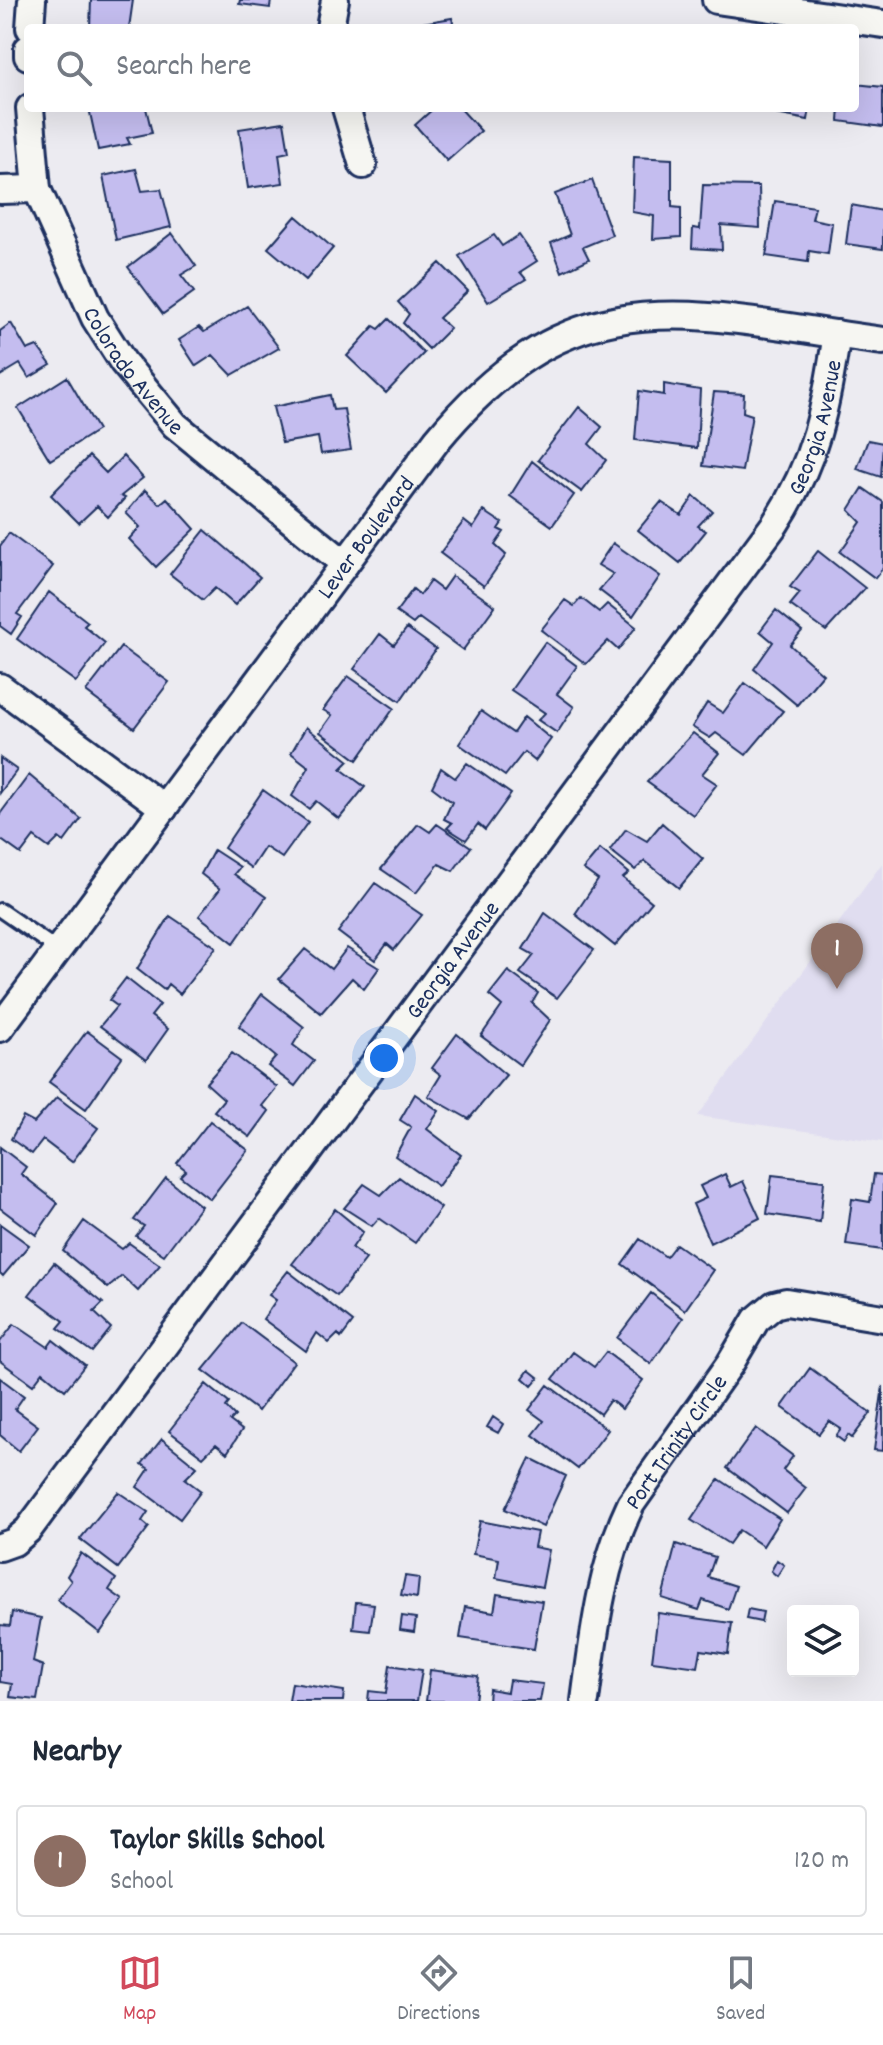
<!DOCTYPE html>
<style>
:root{--surface:#fff;--page:#f6f6f7;--text:#1f2937;--muted:#747a83;--line:#e0e1e3;--accent:#d1495b}
body{margin:0;font-family:Dekko,sans-serif;background:var(--page);color:var(--text)}
.controls{position:absolute;right:24px;bottom:24px;display:grid;overflow:hidden;border-radius:8px;box-shadow:0 8px 32px #0002}
.controls button{width:72px;height:72px;display:grid;place-items:center;padding:0;border:0;border-bottom:2px solid var(--line);background:var(--surface);color:var(--text);font:40px sans-serif}
.you{position:absolute;left:384px;top:1058px;width:28px;height:28px;margin:-20px;border:6px solid #fff;border-radius:50%;background:#1a73e8;box-shadow:0 0 0 12px #1a73e833}
.badge{display:grid;place-items:center;width:52px;height:52px;border-radius:50%;background:var(--accent);color:#fff;font-size:26px;font-weight:700}
.pin{position:absolute;translate:-50% -66px;filter:drop-shadow(0 2px 4px #0008)}
.pin::after{content:'';position:absolute;top:42px;width:28px;height:24px;background:inherit;clip-path:polygon(0 0,100% 0,50% 100%)}
.list{margin:0;padding:0;list-style:none}
h2{display:flex;justify-content:space-between;align-items:center;height:104px;margin:0;padding:0 32px;font-size:34px}
h2 small{font-size:26px;font-weight:400;color:var(--muted)}
.list li{display:grid;grid-template-columns:52px 1fr auto;gap:24px;align-items:center;box-sizing:border-box;height:112px;margin:0 16px 16px;padding:0 16px;border:2px solid var(--line);border-radius:8px}
.list b{display:block;font-size:30px;white-space:nowrap}
.list p{margin:0;font-size:26px;white-space:nowrap;color:var(--muted)}
.list em{font-size:26px;font-style:normal;color:var(--muted)}
.icon{flex:none;width:44px;height:44px;fill:none;stroke:currentColor;stroke-width:2;stroke-linecap:round;stroke-linejoin:round}
.map{position:relative;flex:none;width:883px;height:1701px;overflow:hidden}
.search{position:absolute;background:var(--surface);box-shadow:0 8px 32px #0002;left:24px;right:24px;top:24px;height:88px;display:flex;align-items:center;gap:20px;box-sizing:border-box;padding:0 28px;border-radius:8px;color:var(--muted);font-size:30px}
.sheet{height:232px;background:var(--surface)}
nav{display:flex;justify-content:space-around;align-items:center;box-sizing:border-box;height:112px;border-top:2px solid var(--line);background:var(--surface);font-size:22px;color:var(--muted)}
nav a{display:grid;justify-items:center;gap:4px}
nav .on{color:var(--accent)}
.map>svg:first-child{display:block}
</style>
<div class="map">
<svg width="883" height="1701" viewBox="0 0 883 1701">
<rect width="100%" height="100%" fill="#ecebf1"/>
<filter id="ink" filterUnits="userSpaceOnUse"><feTurbulence type="fractalNoise" baseFrequency=".0125" numOctaves="2"/><feDisplacementMap in="SourceGraphic" scale="16" xChannelSelector="R" yChannelSelector="G"/><feConvolveMatrix kernelMatrix="1 2 1 2 8 2 1 2 1" color-interpolation-filters="sRGB"/></filter>
<g filter="url(#ink)">
<path fill="#e0ddf0" d="M883,862V1142L698,1116Z"/>
<path fill="#c4bdef" stroke="#1b2f5e" stroke-width="2" d="M91,0H133L129,28H90Z
M240,0H271L270,8L239,4Z
M452,18L454,28H399V27Z
M855,84L883,87V127L839,121L840,108H855Z
M89,108H146L152,133L127,138L130,144L98,150Z
M434,108H460L481,131L447,161L415,125Z
M743,108H810L808,120Z
M284,122L289,152L279,154L283,183L248,188L239,129Z
M634,157L672,159V207L681,208V237L653,239L654,216L632,212Z
M136,169L142,191L161,189L171,227L116,240L103,176Z
M592,180L612,235L583,247L589,259L562,272L551,243L570,235L555,194Z
M703,185L759,186L760,228L721,225L722,250L692,248L693,228L700,229Z
M775,201L815,207L812,219L832,223L828,254L809,251L808,262L766,256Z
M851,205L883,211V249L846,244Z
M296,216L333,248L306,280L268,248Z
M172,233L196,266L181,275L194,292L163,314L128,267Z
M494,235L502,246L519,235L537,261L520,272L526,279L488,302L459,256Z
M440,263L468,291L439,318L450,328L429,349L403,323L409,314L398,302Z
M247,306L279,348L232,375L213,355L196,366L179,340L199,327L204,332Z
M389,319L424,353L386,393L347,356L374,326L379,329Z
M11,323L27,350L37,346L51,365L29,378L20,364L0,376V331Z
M67,377L98,430L50,460L18,408Z
M664,384L700,390L697,448L635,440L639,391L664,395Z
M714,392L744,394L743,412L752,415L742,471L703,466Z
M330,395L333,410L344,409L351,450L321,454L318,437L282,443L273,407Z
M579,407L602,427L589,444L606,460L582,492L538,460Z
M868,440L883,443L881,477L857,469Z
M89,456L106,473L123,456L143,478L121,496L125,498L108,517L97,506L79,523L51,495Z
M532,461L574,495L552,526L510,496Z
M863,488L883,502V568L875,578L840,552L861,522L849,510Z
M145,490L160,504L167,498L195,529L156,567L129,539L140,527L126,513Z
M694,496L712,511L698,526L706,531L680,563L638,530L661,502L681,515Z
M484,511L502,523L498,529L504,532L495,545L506,555L484,586L440,553L464,521L473,528Z
M205,530L260,577L235,605L215,588L203,600L170,574Z
M9,533L53,566L17,614L22,617L11,634L0,626V546Z
M613,543L660,576L633,616L599,590L613,574L598,565Z
M818,551L865,588L826,631L790,605L800,593L790,587Z
M452,576L495,606L463,650L419,618L413,624L396,612L413,589L420,595L430,581L442,590Z
M49,592L88,622L84,626L105,643L76,682L17,639Z
M581,598L599,612L607,604L636,627L618,650L608,641L586,664L541,630L565,600L574,606Z
M776,610L802,631L790,645L823,674L797,705L754,669L773,642L760,631Z
M407,628L436,649L400,701L354,669L380,634L394,645Z
M545,642L577,666L557,694L574,707L557,733L538,720L545,713L511,690Z
M121,647L169,682L134,728L86,692Z
M348,676L394,708L357,760L320,732L332,715L323,710Z
M745,683L783,711L746,755L716,733L710,738L692,727L707,703L723,713Z
M481,711L513,733L524,717L551,739L535,761L524,752L505,776L459,744Z
M306,727L349,761L341,769L365,787L339,819L316,801L309,809L292,796L309,767L291,753Z
M693,733L719,753L702,774L717,784L693,815L647,782Z
M0,758L17,770L0,793Z
M467,763L511,794L485,830L478,824L466,840L447,828L452,823L444,819L452,802L432,787L441,768L455,778Z
M29,775L81,819L64,842L59,838L49,848L34,837L21,854L0,839V814Z
M263,790L308,822L282,858L265,847L251,868L224,848Z
M662,823L703,859L679,888L645,861L635,870L610,850L626,829L647,841Z
M418,824L430,832L437,824L471,847L453,871L439,864L416,893L381,869Z
M600,849L629,873L623,878L652,902L615,946L575,914L598,880L583,869Z
M214,850L240,867L234,874L266,897L234,943L199,916L220,889L201,874Z
M375,883L422,915L394,950L387,944L375,960L338,932Z
M545,913L594,950L557,998L520,973L534,955L523,949Z
M170,916L216,947L180,994L168,984L164,990L137,969Z
M347,948L379,968L364,989L352,978L321,1013L279,979L305,949L331,969Z
M508,971L538,993L532,1003L550,1020L520,1065L481,1036L502,1006L489,995Z
M126,978L160,1005L151,1016L168,1029L146,1060L100,1026L117,1006L109,1000Z
M262,994L304,1027L293,1045L314,1061L295,1086L268,1066L276,1057L239,1026Z
M87,1031L122,1057L86,1109L49,1082Z
M457,1034L506,1075L469,1119L428,1096L441,1075L432,1068Z
M232,1053L277,1087L262,1106L269,1111L250,1137L214,1111L224,1099L206,1083Z
M415,1094L439,1111L427,1129L461,1155L438,1186L395,1156L411,1127L400,1120Z
M57,1097L98,1128L72,1162L43,1140L32,1154L11,1139L23,1117L34,1123Z
M210,1121L248,1150L210,1199L180,1176L186,1170L177,1163Z
M0,1147L26,1167L21,1174L58,1203L36,1235L0,1208Z
M725,1174L731,1187L743,1181L760,1218L710,1243L693,1204L706,1198L700,1186Z
M874,1174L883,1175V1250L846,1245L852,1199L870,1202Z
M772,1175L824,1181L820,1222L767,1214Z
M399,1177L441,1208L415,1243L379,1218L372,1226L344,1208L364,1184L381,1195Z
M166,1178L201,1206L164,1255L136,1236L144,1226L134,1220Z
M335,1209L363,1232L352,1248L366,1259L337,1296L292,1264Z
M84,1221L122,1249L129,1243L160,1265L138,1291L122,1276L108,1288L63,1251Z
M0,1224L29,1245L3,1276L0,1273Z
M640,1239L666,1257L676,1244L713,1270L685,1310L622,1264Z
M54,1263L103,1303L94,1312L111,1328L92,1352L58,1328L64,1321L29,1295Z
M288,1271L353,1322L341,1338L338,1334L329,1343L317,1333L306,1351L263,1319L276,1300L269,1295Z
M651,1293L683,1318L651,1364L617,1338Z
M242,1323L294,1362L258,1411L203,1370Z
M14,1324L48,1347L53,1340L85,1365L65,1390L43,1372L33,1385L0,1361V1342Z
M573,1352L594,1367L606,1352L643,1380L622,1409L610,1400L600,1414L553,1379Z
M810,1368L871,1413L852,1438L848,1435L844,1442L836,1436L841,1429L829,1421L819,1434L782,1407Z
M529,1370L539,1378L532,1386L523,1378Z
M0,1378L24,1396L15,1409L38,1426L19,1451L0,1435Z
M206,1384L229,1403L226,1407L235,1416L230,1421L242,1430L227,1453L216,1444L203,1457L169,1431Z
M548,1385L608,1430L578,1469L533,1435L544,1421L529,1410Z
M883,1386V1451L874,1450Z
M493,1417L503,1424L498,1433L487,1427Z
M756,1428L793,1456L783,1470L806,1488L787,1513L727,1468Z
M162,1439L197,1467L185,1479L201,1491L180,1519L137,1487L149,1469L142,1464Z
M530,1458L566,1476L543,1527L505,1509Z
M719,1479L780,1519L763,1546L739,1530L729,1544L691,1520Z
M118,1492L148,1512L142,1521L149,1527L118,1568L80,1539Z
M480,1521L537,1532L534,1547L549,1550L542,1587L496,1578L499,1559L473,1554Z
M676,1544L715,1557L708,1577L736,1586L728,1609L703,1600L699,1610L662,1598Z
M81,1553L116,1579L109,1590L123,1600L100,1633L57,1600L71,1581L67,1576Z
M777,1560L784,1565L777,1576L771,1571Z
M405,1576L419,1578L417,1598L401,1595Z
M497,1594L542,1601L534,1649L460,1638L465,1607L494,1612Z
M356,1602L374,1604L370,1631L353,1629Z
M748,1609L763,1612L761,1622L746,1619Z
M12,1612L41,1618L33,1662L43,1666L37,1700L10,1697L12,1684L0,1682V1625L10,1626Z
M658,1613L732,1623L728,1654L701,1650L698,1667L652,1661Z
M402,1616L416,1618L414,1632L400,1630Z
M390,1665L422,1670L417,1701H368L369,1691L386,1693Z
M430,1670L478,1676L475,1701H426Z
M509,1680L543,1684L540,1701H488L489,1689L507,1692Z
M292,1683L344,1691L343,1701H289Z"/>
<g fill="none" stroke-linecap="round" stroke-linejoin="round">
<defs>
<path id="service" d="M0,910L58,950"/>
<g id="minor">
<path d="M716,0L883,24"/>
<path d="M30,28L32,0"/>
<path d="M330,28L335,0"/>
<path d="M28,49V56"/>
<path id="s1" d="M30,108L37,189L95,318L123,362L175,425L345,564"/>
<path d="M346,108L363,165"/>
<path d="M0,190L37,189"/>
<path d="M0,687L164,808"/>
<path id="s2" d="M0,1028L437,440C578,270 691,315 883,341"/>
<path id="s3" d="M0,1547L14,1542L28,1530L775,524C817,459 825,409 837,334"/>
<path id="s4" d="M585,1701C594,1633 601,1567 631,1504L730,1364L756,1320L774,1305L786,1302L883,1318"/>
</g>
</defs>
<use href="#service" stroke="#1b2f5e" stroke-width="18"/>
<use href="#minor" stroke="#1b2f5e" stroke-width="32"/>
<use href="#service" stroke="#f6f6f2" stroke-width="12"/>
<use href="#minor" stroke="#f6f6f2" stroke-width="26"/>
</g>
</g>
<g text-anchor="middle" stroke-width="8" stroke-linejoin="round" paint-order="stroke">
<g font-size="24" fill="#1b2f5e" stroke="#f6f6f2">
<text dy="8" stroke="none"><textPath href="#s1" startOffset="288">Colorado Avenue</textPath></text>
<text dy="8" stroke="none"><textPath href="#s3" startOffset="1392">Georgia Avenue</textPath></text>
<text dy="8" stroke="none"><textPath href="#s2" startOffset="612">Lever Boulevard</textPath></text>
<text dy="8" stroke="none"><textPath href="#s3" startOffset="744">Georgia Avenue</textPath></text>
<text dy="8" stroke="none"><textPath href="#s4" startOffset="280">Port Trinity Circle</textPath></text>
</g>
</g>
</svg>
<div class="controls">
<button><svg class="icon" aria-label="layers" viewBox="0 0 24 24"><path d="M12 4l9 5-9 5-9-5zM3 14l9 5 9-5"/></svg></button>
</div>
<div class="you"></div>
<div class="pin badge" style="left:837px;top:989px;background:#8d6e63">1</div>
<div class="search"><svg class="icon" aria-label="search" viewBox="0 0 24 24"><circle cx="10" cy="10" r="6"/><path d="M15 15l6 6"/></svg>Search here</div>
</div>
<section class="sheet">
<h2>Nearby<small></small></h2>
<ul class="list">
<li><span class="badge" style="background:#8d6e63">1</span><div><b>Taylor Skills School</b><p>School</p></div><em>120 m</em></li>
</ul>
</section>
<nav>
<a class="on"><svg class="icon" aria-label="map" viewBox="0 0 24 24"><path d="M3 6l6-2 6 2 6-2v14l-6 2-6-2-6 2zM9 4v14M15 6v14"/></svg>Map</a>
<a><svg class="icon" aria-label="directions" viewBox="0 0 24 24"><path d="M12 3l9 9-9 9-9-9zM9 14v-3h6M13 9l2 2-2 2"/></svg>Directions</a>
<a><svg class="icon" aria-label="saved" viewBox="0 0 24 24"><path d="M7 4h10v16l-5-4-5 4z"/></svg>Saved</a>
</nav>
